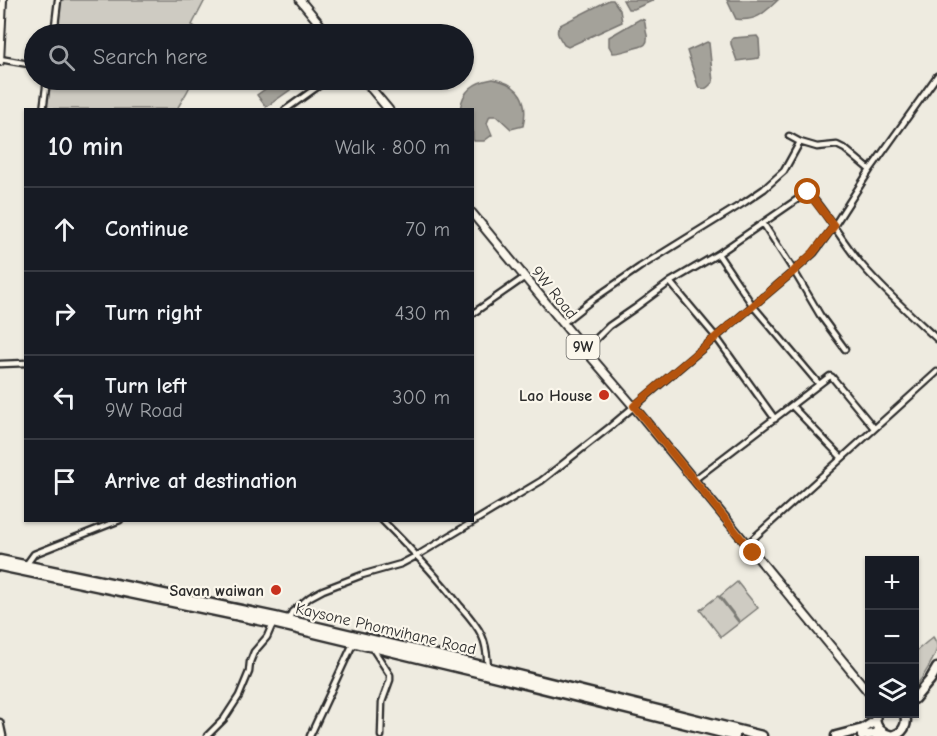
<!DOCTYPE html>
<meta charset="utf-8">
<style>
:root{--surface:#171b24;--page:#242831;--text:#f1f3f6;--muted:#9ea1a6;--line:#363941}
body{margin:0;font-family:"Comic Neue",sans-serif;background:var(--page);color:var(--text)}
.controls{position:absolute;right:18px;bottom:18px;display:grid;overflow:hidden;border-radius:0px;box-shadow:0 2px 4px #0004}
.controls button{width:54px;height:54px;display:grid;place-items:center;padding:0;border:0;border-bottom:2px solid var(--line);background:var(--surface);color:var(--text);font:30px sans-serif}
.stop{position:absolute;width:18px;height:18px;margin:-14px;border:4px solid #b45309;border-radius:50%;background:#fff}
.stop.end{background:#b45309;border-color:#fff;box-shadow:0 2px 6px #0008}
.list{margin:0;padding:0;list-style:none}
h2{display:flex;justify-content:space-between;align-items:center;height:78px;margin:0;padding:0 24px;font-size:26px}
h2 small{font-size:20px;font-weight:400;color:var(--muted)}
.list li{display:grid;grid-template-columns:39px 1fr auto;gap:18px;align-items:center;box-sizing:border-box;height:84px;padding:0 24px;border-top:2px solid var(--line)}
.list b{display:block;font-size:22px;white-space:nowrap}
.list p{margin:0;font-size:20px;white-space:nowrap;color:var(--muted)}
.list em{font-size:20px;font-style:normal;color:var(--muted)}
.icon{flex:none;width:33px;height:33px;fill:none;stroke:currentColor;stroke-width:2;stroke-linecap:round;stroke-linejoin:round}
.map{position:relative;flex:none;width:937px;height:736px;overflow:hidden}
.search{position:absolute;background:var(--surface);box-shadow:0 2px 4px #0004;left:24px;top:24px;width:450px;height:66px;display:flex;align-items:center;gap:15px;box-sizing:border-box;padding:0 21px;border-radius:33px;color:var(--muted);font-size:22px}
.panel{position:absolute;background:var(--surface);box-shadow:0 2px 4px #0004;left:24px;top:108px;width:450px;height:414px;border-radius:0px}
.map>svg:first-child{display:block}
</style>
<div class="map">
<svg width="937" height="736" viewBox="0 0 937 736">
<rect width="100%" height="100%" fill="#eeebe0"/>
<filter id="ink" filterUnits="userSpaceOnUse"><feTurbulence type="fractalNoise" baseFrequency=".0167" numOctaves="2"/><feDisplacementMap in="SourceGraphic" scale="12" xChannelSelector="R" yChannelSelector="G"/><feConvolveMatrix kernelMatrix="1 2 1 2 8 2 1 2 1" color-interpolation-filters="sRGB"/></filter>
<g filter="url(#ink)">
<path fill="#cecbc2" stroke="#7c7b76" stroke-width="1.5" d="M61,0H205L192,25L206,34H57Z
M51,80H193L187,92L177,109H47Z
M737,582L758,608L740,622L720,596Z
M718,596L739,623L721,637L700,610Z
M933,637C935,640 937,642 937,646C937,655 921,681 915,686V652Z"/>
<path fill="#a4a29a" stroke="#74726e" stroke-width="1.5" d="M609,0H613L620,10L622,22L568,47L564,45C560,38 554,32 560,25Z
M623,0H654L634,9H628Z
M727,0H778C764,13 756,22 736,19Z
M640,19L644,20C646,25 645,29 647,35C649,47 641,46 632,49C625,51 620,53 613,53L609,46V37Z
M757,36L759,39L760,56L759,58L737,61L731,44V40L733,38Z
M707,42L709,43L713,82C708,87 705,92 698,86L687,51Z
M493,79C520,84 529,101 523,126L511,129L497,116H490L487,123L492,135L484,141H474L473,139L472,110L460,109C463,90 474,82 493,79Z
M278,80H282L290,90L266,107L257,95Z"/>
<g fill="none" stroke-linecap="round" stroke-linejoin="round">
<defs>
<path id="street" d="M54,34L58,0
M0,59L34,65
M43,110L47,80
M285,110L327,80
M789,136L800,142L817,147L837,145L845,149L870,170
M763,223L794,271L820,315L845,349
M718,254L753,306L819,384
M670,282L716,337L775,419
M472,314L525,277
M563,323L592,300L640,267L745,202L764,189L784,171L800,142
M585,350L609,326L635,308L670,282L718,254L808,192C828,215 842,241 861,264C884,291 911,315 937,339
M0,364L26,363
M792,406L842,458
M694,480L830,376L832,377L874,428
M382,520C410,548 436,575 460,606C468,615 477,625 482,636C487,646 487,657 488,668
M746,545L937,372
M26,565L34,554L120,520
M288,620L292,612L310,597L323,590L362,575L401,564L418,555L541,481L611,426L794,271L814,253L834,226L870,170L937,76
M373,649L390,675V680L382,702L381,736
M0,722L3,736
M207,736L224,719L239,696L249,672L250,662L254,652L267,637L273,623
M310,736L351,648L357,642"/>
<path id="secondary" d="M0,62L3,0"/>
<path id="primary" d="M300,0L328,34
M364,80L389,110
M472,213L585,350L634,407L870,694"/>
<path id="highway" d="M0,560L275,617L470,663L762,736
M0,566L273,623L469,670L735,736
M914,699L930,680L937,668
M876,714C873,726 880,733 892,736
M836,736L863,729L875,721
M862,736L874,734L885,735
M891,736C903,734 908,725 905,714"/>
</defs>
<use href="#street" stroke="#2b2b2b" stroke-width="9"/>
<use href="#secondary" stroke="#2b2b2b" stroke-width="10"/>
<use href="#primary" stroke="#2b2b2b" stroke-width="11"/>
<use href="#highway" stroke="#2b2b2b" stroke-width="13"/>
<use href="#street" stroke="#fbf7ec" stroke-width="4.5"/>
<use href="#secondary" stroke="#fbf7ec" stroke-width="6"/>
<use href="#primary" stroke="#fbf7ec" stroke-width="7"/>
<use href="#highway" stroke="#fbf7ec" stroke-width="8"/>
</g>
</g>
<g fill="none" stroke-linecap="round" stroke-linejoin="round" filter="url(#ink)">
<path stroke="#b45309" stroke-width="8" d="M753,553L634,406L794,271L813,253L834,226L808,192"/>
</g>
<g fill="#c8321e" stroke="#fbf7ec" stroke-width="2">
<circle cx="604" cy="395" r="6"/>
<circle cx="276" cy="590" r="6"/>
</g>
<g text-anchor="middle" stroke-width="4.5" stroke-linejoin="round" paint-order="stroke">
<rect fill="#fbf7ec" stroke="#696865" stroke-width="1.5" x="566.5" y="335" width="33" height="24" rx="4.5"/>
<g font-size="15" font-weight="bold" fill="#2b2b2b">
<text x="583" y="352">9W</text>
</g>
<g font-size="16" fill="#2b2b2b" stroke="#fbf7ec">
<text transform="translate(555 292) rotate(51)" y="6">9W Road</text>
<text transform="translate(386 628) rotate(13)" y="6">Kaysone Phomvihane Road</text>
</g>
<g font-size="16" font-weight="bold" fill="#2b2b2b" stroke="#fbf7ec" text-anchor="end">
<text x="592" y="401">Lao House</text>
<text x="264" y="596">Savan waiwan</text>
</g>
</g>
</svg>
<div class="controls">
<button>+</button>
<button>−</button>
<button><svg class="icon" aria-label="layers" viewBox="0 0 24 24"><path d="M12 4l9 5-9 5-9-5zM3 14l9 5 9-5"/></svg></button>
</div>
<div class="stop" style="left:808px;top:192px"></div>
<div class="stop end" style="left:753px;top:553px"></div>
<div class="search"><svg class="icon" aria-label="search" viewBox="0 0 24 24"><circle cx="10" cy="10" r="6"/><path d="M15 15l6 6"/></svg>Search here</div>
<section class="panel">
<h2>10 min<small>Walk · 800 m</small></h2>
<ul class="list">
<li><svg class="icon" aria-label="ahead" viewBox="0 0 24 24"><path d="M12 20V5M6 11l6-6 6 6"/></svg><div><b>Continue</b></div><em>70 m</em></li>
<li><svg class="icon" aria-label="right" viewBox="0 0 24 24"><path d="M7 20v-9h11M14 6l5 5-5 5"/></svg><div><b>Turn right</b></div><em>430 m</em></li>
<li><svg class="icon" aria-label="left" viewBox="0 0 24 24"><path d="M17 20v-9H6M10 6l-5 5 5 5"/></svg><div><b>Turn left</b><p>9W Road</p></div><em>300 m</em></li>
<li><svg class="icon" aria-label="arrive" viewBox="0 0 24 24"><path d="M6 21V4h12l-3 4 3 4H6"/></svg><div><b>Arrive at destination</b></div></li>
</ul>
</section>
</div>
